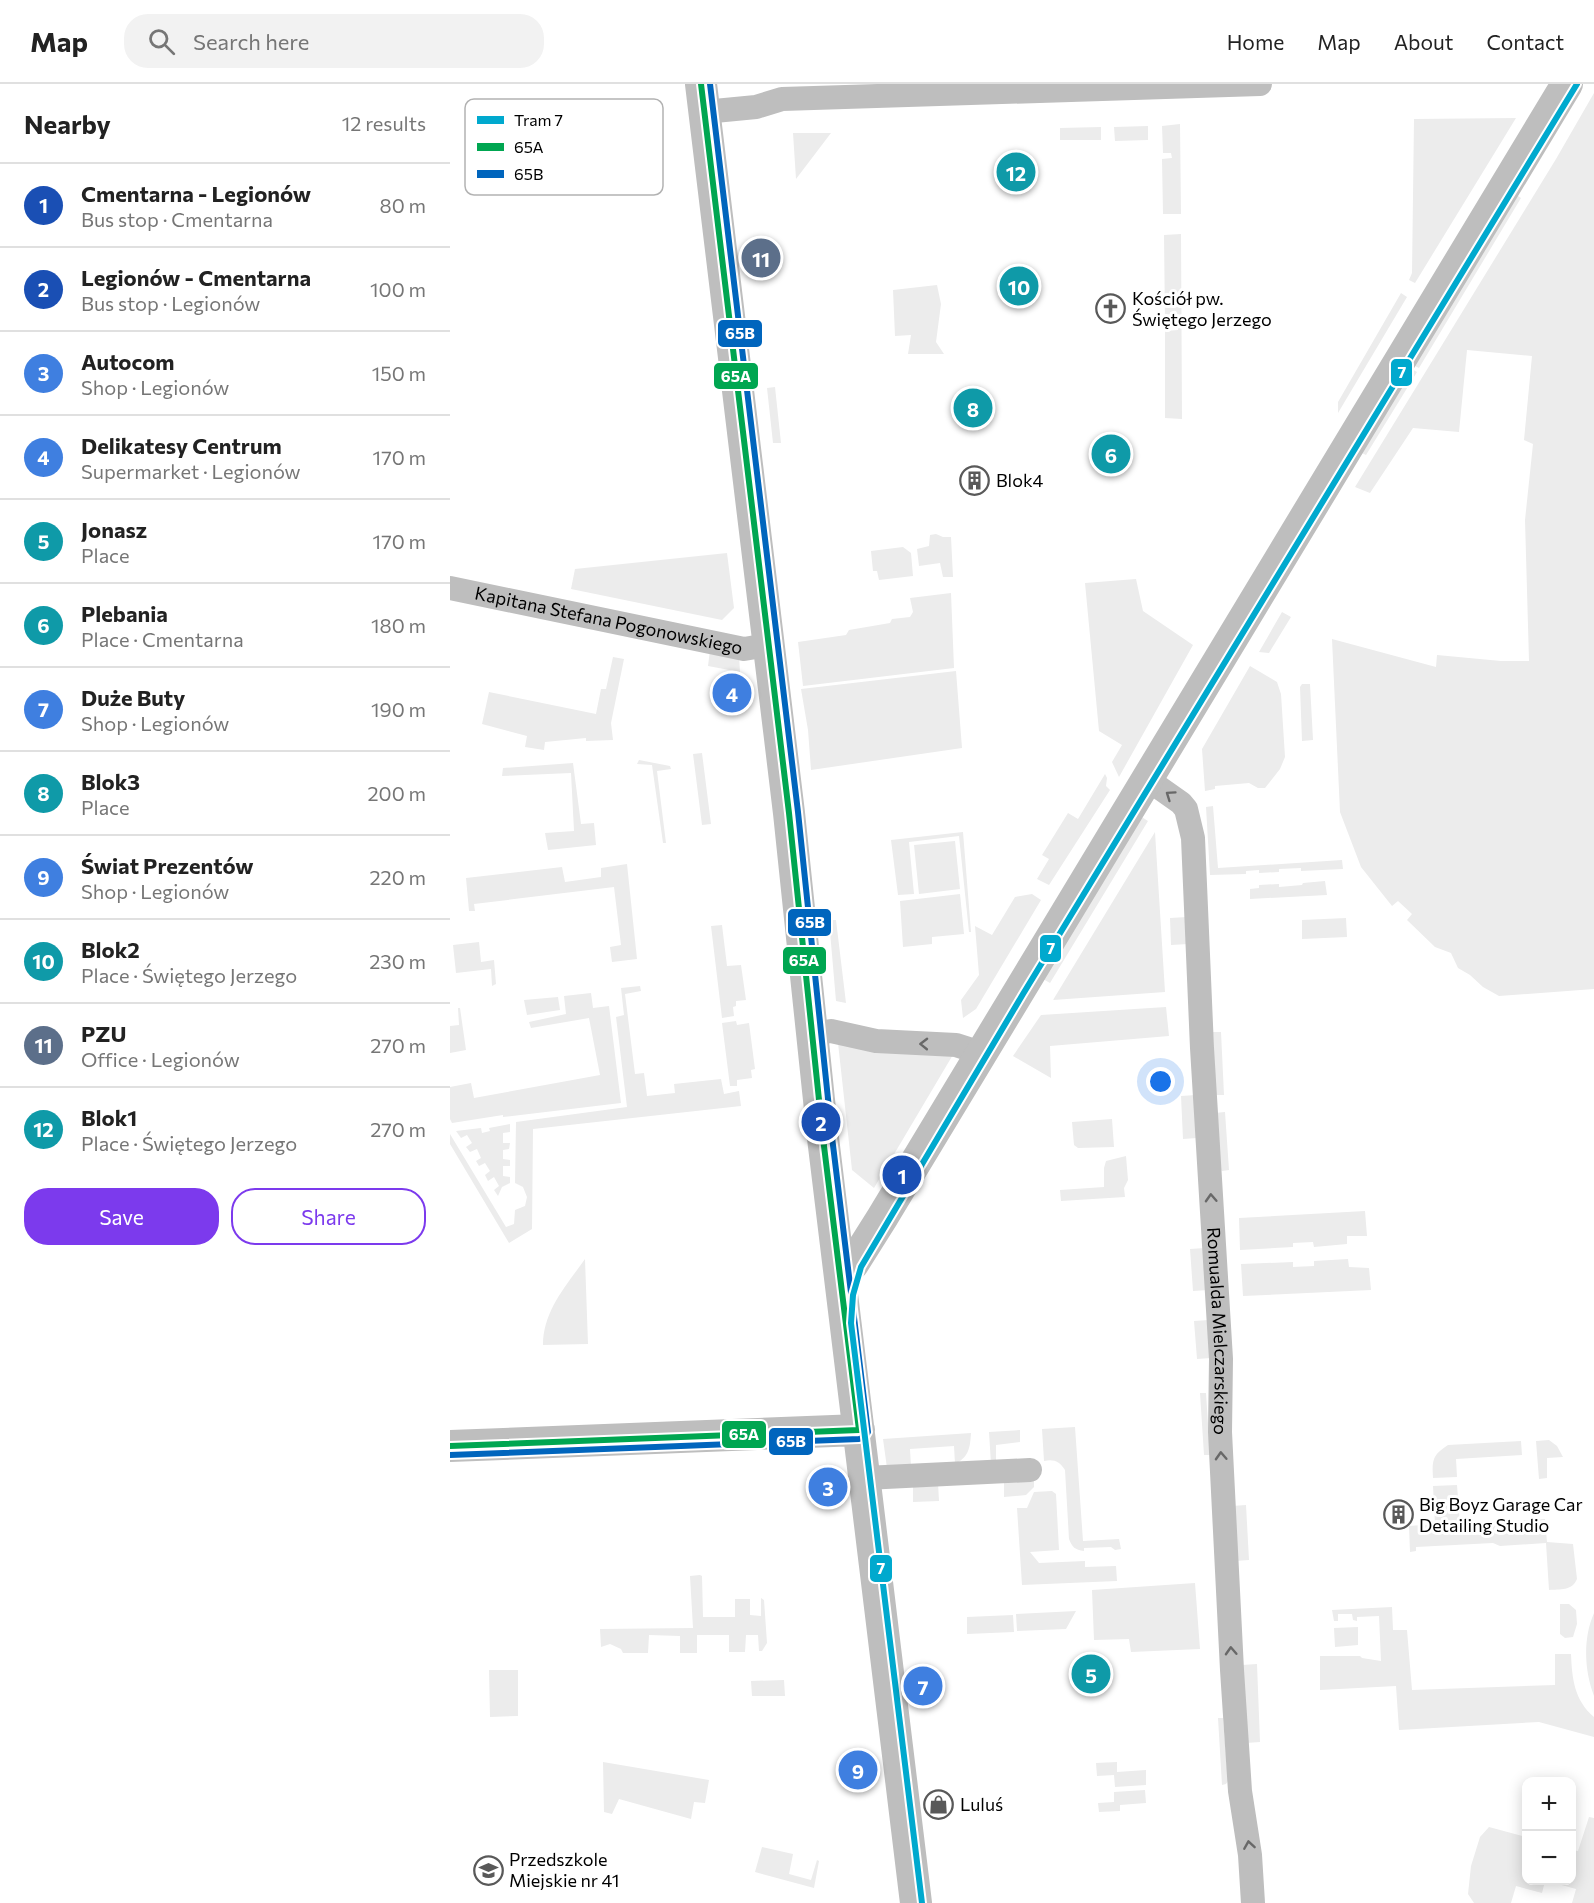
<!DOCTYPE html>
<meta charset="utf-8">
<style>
:root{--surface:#fff;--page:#f2f2f2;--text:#222;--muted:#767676;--line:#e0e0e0;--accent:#7c3aed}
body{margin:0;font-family:Commissioner,sans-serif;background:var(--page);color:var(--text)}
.controls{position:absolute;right:18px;bottom:18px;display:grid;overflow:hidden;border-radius:12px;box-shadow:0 3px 15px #0003}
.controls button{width:54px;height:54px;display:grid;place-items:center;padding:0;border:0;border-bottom:2px solid var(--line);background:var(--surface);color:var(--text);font:30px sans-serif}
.you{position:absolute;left:711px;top:998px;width:21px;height:21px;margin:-15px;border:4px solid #fff;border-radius:50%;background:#1a73e8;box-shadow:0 0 0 9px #1a73e833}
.badge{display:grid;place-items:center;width:39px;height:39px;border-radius:50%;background:var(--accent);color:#fff;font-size:20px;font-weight:700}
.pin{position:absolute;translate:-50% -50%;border:3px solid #fff;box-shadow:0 2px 6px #0006}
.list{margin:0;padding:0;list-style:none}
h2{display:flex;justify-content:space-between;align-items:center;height:78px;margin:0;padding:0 24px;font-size:26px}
h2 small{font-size:20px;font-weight:400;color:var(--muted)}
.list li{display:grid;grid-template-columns:39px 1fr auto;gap:18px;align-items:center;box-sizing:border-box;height:84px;padding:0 24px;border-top:2px solid var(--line)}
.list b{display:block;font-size:22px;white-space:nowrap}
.list p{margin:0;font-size:20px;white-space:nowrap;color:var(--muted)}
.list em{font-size:20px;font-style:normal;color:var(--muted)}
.actions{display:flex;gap:12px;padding:18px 24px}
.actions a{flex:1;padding:14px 0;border:2px solid var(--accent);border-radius:24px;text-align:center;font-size:21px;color:var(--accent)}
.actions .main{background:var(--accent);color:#fff}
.icon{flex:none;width:33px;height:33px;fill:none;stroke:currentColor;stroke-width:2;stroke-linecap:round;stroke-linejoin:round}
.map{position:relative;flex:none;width:1144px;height:1819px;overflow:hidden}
header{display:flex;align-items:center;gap:36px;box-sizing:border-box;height:84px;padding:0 30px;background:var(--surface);border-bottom:2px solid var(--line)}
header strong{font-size:28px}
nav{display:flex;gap:33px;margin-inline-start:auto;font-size:21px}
.search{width:420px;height:54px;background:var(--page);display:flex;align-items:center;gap:15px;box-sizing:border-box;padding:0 21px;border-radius:24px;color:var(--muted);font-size:22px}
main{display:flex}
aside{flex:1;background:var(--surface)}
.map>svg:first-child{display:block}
</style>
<header>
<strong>Map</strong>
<div class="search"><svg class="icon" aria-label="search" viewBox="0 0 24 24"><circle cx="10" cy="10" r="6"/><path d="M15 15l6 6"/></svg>Search here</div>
<nav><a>Home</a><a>Map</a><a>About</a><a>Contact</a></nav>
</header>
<main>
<aside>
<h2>Nearby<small>12 results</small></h2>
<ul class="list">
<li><span class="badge" style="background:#1a4fb4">1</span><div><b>Cmentarna - Legionów</b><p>Bus stop · Cmentarna</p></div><em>80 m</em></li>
<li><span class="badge" style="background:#1a4fb4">2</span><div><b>Legionów - Cmentarna</b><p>Bus stop · Legionów</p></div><em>100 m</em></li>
<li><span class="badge" style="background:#3f7fe0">3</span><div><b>Autocom</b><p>Shop · Legionów</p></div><em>150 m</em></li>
<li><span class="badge" style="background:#3f7fe0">4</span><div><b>Delikatesy Centrum</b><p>Supermarket · Legionów</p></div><em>170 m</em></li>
<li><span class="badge" style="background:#0f9aa8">5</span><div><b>Jonasz</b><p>Place</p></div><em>170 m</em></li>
<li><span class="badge" style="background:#0f9aa8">6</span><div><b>Plebania</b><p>Place · Cmentarna</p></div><em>180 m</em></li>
<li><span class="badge" style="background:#3f7fe0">7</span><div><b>Duże Buty</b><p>Shop · Legionów</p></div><em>190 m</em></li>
<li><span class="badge" style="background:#0f9aa8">8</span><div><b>Blok3</b><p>Place</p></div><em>200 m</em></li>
<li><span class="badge" style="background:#3f7fe0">9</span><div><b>Świat Prezentów</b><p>Shop · Legionów</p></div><em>220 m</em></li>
<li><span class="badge" style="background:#0f9aa8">10</span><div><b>Blok2</b><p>Place · Świętego Jerzego</p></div><em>230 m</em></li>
<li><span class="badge" style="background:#5c6f8a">11</span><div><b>PZU</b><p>Office · Legionów</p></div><em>270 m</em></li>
<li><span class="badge" style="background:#0f9aa8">12</span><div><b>Blok1</b><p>Place · Świętego Jerzego</p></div><em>270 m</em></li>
</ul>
<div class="actions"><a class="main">Save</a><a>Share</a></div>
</aside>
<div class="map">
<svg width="1144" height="1819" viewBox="0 0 1144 1819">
<rect width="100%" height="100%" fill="#fff"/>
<path fill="#ececec" d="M1144,9V905L1049,912L1033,903L1020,891L1008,884L1001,869L985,863L957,836L962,830L948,817L942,822L911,783L890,728L882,555L986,583L987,571L1051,577H1079L1075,436L1083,360L1074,356L1082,272L1017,266L1009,348L963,344L920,409L905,403L1106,75Z
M1066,34L965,199L959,196L962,189L964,35Z
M730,40L731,130H713L712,75L722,74L721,69H713L712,42Z
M698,42V56L665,57L664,43Z
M651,43V56H610V44Z
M343,49H381L346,95Z
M1065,110L1071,114L969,284L963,281Z
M731,150L732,335L715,334V247L728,246V239H715L714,151Z
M487,201L491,220L486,258L494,270H458L461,251L445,252L443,206Z
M951,209L957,213L888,329V318Z
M960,284L967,288L916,371L910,368Z
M325,303L331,359H323L317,304Z
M486,450L493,453H501L503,493H493L490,479L469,482L467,465L479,462L480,451Z
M453,463L461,469L463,492L429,496L427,487H423L421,467Z
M277,469L284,524L272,536L121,505L125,485Z
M686,495L693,527L743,561L669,693L662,678L672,661L649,647L635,499Z
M501,509L504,584L353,602L348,558L396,551L399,546L440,539L442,535L460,533L463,528L460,514Z
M832,528L841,533L819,569L809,568Z
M260,566L289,572L290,588L258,582Z
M163,573L174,575L161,639L163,656L136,657V654L95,658L94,666L75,663L77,652L32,640L39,608L146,630L151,605H156Z
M800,582L827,598L831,610L835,673L830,685L815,704H808L799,699L765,702V705L755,707L752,665Z
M506,587L512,664L361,686L358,646L351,605Z
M852,600H860L863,656L852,657L850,603Z
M252,669L261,740L252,741L243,670Z
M189,676L220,682L221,685L207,687L216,759H213L202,681L187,680Z
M123,679L131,740L144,739L146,761L98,766L95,749L124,747L121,689L52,692L53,684Z
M655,690L657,694L656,702L660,706L599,801L587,795L599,775L592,771L618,729L628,735Z
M763,722L768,784L892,776L893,785L851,787V784L829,785V788L809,789V786L796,787V790L760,791L756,723Z
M690,732L698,737L600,899L593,895Z
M513,748L521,848H519L509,752L459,758L464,810L448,811L441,756Z
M705,748L715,908L603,916Z
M505,757L510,805L469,810L464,761Z
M177,780L187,875L162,878L160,863L171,861L164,803L24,820L25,827H19L16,794L112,783L115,798L151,793V784Z
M875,797L877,811L800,815V805L809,804V801L829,800V803L852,801L853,799Z
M510,810L514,850L482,853V860L453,863L450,817Z
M582,810L591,816L526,925L513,934L511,916L529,891L525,842L542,851L565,813Z
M737,833L738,860L721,861L720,834Z
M896,834L897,853L852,855V836Z
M379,836H386L396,919L386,917Z
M272,841L277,882L291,881L296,916L286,917V922L283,923L284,932L272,934L261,842Z
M29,858L31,878L44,876L46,900L42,902L41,885L6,889L3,861Z
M190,902L191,907L175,910L185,990L194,989L197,1012L225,1009L224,1000L271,995L274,1010L289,1007L291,1022L83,1045L82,1145L59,1159L0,1060V1050L56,1143L64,1140L65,1126L75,1122L77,1113L73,1103L65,1099L66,1038L177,1023L166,933L174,931L171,904Z
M141,909L143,924L159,922L171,1019L53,1033V1031L2,1039L0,1035V1003L21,999L24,1014L150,991L139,934L81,944L79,938L116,930L114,912Z
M108,913L110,926L77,931L74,916Z
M716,923L719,952L600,962L601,994L563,972L591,931Z
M8,924H10L16,966L0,969V942L9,941Z
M286,937L287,941L299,939L305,985L301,986L302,994L287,996V1002H280L272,939Z
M763,948H771L774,1011H765Z
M388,959L504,969L424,1104L402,1086Z
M746,1011L747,1054L733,1055L731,1012Z
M775,1028L779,1086L772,1087L769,1084L765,1029Z
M662,1035L664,1063L628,1064L624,1061L622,1038Z
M60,1040V1048L53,1049V1059H60L59,1065L53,1066V1075L60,1076V1082H53V1092L60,1093V1099L52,1103L48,1112L44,1106L49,1102L44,1093L38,1097L35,1091L40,1087L35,1079L29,1082L26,1077L31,1074L27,1065L20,1068L16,1063L22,1059L17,1051L11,1054L6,1047L31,1044L32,1049L40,1047L39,1044Z
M676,1072L678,1096L674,1104L675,1113L611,1117L610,1106L654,1103V1084L656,1077Z
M915,1127L917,1152H897V1160L864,1163L863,1158L843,1159V1163L790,1166L789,1134Z
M755,1164L758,1206L743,1207L740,1165Z
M135,1175L138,1260L93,1261C93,1227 116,1202 135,1175Z
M898,1175L899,1183L919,1184L921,1206L793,1212L791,1180L843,1178V1183L864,1182V1177Z
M759,1236L761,1274L747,1275L744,1237Z
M750,1309H756L760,1371H754Z
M625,1343L633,1457L669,1455L671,1465L665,1466L661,1463L634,1464V1467C625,1466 622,1463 619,1455L615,1386C609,1377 604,1375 594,1377L592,1345Z
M570,1346V1358L546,1361V1380H541L539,1348Z
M521,1349C520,1364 519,1373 505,1380L504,1362L460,1365L461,1383L437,1384L433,1355Z
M1099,1356L1107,1362L1113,1373L1097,1374V1394L1089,1395L1086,1357Z
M1071,1357L1072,1371L1006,1375L1007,1393L983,1394C982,1377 982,1371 998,1361Z
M554,1396L584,1397V1403L576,1411L554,1413Z
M488,1399L489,1417L463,1418V1401Z
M1007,1401L1010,1440L1095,1435L1097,1458L1123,1460L1127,1495C1122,1507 1110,1505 1099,1506L1096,1459L1050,1462L1043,1459L966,1463V1467L960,1468L959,1442L985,1440L983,1402Z
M602,1407L606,1410L609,1466L580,1468L589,1479L635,1477V1483L666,1482L667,1497L572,1501L567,1424H577L584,1408Z
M796,1421L799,1476L785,1477L782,1422Z
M250,1491L252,1492L253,1533H285V1515H300V1531L311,1532V1514L314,1516L317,1559L312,1567H309L308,1551H296L295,1568H279V1551H247V1569H230V1552L199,1551L198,1569H173L171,1565L160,1560L151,1563L150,1545L243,1544L240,1492Z
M745,1499L750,1565L681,1568L679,1555L644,1556L642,1506Z
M1110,1520H1119L1126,1526L1127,1540L1123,1553L1115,1554L1110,1550Z
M942,1523L943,1546H957L962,1606L1105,1601V1570H1121C1122,1594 1124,1616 1144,1633V1653L1089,1638L949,1646L946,1602L870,1606V1572H910L912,1574L931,1577L929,1532L907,1533V1537L903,1536L902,1530H888V1537H884L882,1526Z
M626,1527L616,1545L567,1547L566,1530Z
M1144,1529V1612C1134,1586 1133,1554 1144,1529Z
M563,1531L564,1548L517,1550V1533Z
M908,1543V1561L885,1563L884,1544Z
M807,1580L810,1658L796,1659L792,1581Z
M39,1586H68V1632L40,1633Z
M334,1596L335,1612H302L301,1597Z
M768,1634H773L778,1697L776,1700L772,1701Z
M153,1678L259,1696L255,1719L244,1718L241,1735L169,1715L162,1730L154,1728Z
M667,1678V1688L696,1686V1701L665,1703L664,1691L647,1692L646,1679Z
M695,1706L696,1719L670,1721V1727L649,1728L648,1719L664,1718V1708Z
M1139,1733L1144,1734V1819H1122L1126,1805L1097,1797L1122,1796V1766L1128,1767Z
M1039,1743L1076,1753V1796L1095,1797L1092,1809L1066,1802L1061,1819H1024L1018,1810L1021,1782L1030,1753Z
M312,1763L343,1770L339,1790L361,1796L367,1776L369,1777L364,1804L305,1788Z"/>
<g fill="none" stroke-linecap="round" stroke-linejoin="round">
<g stroke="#bebebe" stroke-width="24">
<path d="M254,28L306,23L332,15L810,0"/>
<path id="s1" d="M0,504L294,565L318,561"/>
<path id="s2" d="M697,695L731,719L736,725L743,754L752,964L771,1275L770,1348L782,1586L790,1707L800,1771L803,1819"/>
<path d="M362,950L381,947L426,957L506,961L531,969"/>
<path d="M415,1394L580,1386"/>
</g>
<path stroke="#bebebe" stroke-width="32" d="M251,0L339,729L373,1054L466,1819
M390,1187L397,1185L403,1180L432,1134L1117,0
M0,1362L409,1346"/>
<defs>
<path id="bus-1" d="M0,1362L409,1346L373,1054L339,729L251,0"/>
<path id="bus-2" d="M0,1371L409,1355L415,1353L418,1348L382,1053L348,728L260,0"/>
</defs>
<use href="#bus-1" stroke="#fff" stroke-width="10"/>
<use href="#bus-2" stroke="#fff" stroke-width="10"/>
<use href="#bus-1" stroke="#00a651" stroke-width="6"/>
<use href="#bus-2" stroke="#0065bd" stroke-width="6"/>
<defs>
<path id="tram-1" d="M472,1819L401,1239L403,1211L411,1183L573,910L1127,0"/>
</defs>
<use href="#tram-1" stroke="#fff" stroke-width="10"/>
<use href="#tram-1" stroke="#00a9ce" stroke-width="6"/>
</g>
<defs><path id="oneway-chevron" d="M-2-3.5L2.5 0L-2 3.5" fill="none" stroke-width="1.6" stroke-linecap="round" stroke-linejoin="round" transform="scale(1.5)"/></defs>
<g stroke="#686868">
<use href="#oneway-chevron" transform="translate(720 711) rotate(-145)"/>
<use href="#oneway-chevron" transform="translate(474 960) rotate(-179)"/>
<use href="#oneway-chevron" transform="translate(761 1114) rotate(-93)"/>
<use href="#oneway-chevron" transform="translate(771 1372) rotate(-93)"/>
<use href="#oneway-chevron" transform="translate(781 1567) rotate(-93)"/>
<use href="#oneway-chevron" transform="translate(799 1761) rotate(-99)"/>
</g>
<defs>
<symbol id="church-ring" viewBox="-11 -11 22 22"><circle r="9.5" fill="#fff" stroke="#595959" stroke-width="1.5"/><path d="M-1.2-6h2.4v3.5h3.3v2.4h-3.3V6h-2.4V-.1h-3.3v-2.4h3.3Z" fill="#595959"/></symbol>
<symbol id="building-ring" viewBox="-11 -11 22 22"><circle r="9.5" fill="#fff" stroke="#595959" stroke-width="1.5"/><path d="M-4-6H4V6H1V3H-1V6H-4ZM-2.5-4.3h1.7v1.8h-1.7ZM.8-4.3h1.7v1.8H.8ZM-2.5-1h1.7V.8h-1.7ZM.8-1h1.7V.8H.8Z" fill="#595959"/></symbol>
<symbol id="shop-ring" viewBox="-11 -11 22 22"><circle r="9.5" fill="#fff" stroke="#595959" stroke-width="1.5"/><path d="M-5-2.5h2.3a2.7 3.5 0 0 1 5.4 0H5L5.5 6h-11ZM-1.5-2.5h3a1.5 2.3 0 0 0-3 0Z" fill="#595959"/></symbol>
<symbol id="school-ring" viewBox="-11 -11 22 22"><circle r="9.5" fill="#fff" stroke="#595959" stroke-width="1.5"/><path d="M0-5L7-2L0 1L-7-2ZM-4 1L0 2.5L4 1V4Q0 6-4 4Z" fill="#595959"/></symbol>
</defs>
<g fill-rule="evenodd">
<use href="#church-ring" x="644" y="208" width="33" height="33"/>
<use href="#building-ring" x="508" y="380" width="33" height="33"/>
<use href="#building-ring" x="932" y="1414" width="33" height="33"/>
<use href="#shop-ring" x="472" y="1704" width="33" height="33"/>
<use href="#school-ring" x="22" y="1770" width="33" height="33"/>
</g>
<g text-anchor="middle" stroke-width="6" stroke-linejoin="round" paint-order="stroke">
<g font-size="18" fill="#000" stroke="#fff" text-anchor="start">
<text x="682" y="221">Kościół pw.<tspan x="682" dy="21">Świętego Jerzego</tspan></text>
<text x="546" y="403">Blok4</text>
<text x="969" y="1427">Big Boyz Garage Car<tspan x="969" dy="21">Detailing Studio</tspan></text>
<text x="510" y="1727">Luluś</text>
<text x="59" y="1782">Przedszkole<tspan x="59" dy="21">Miejskie nr 41</tspan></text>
</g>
<g font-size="18" fill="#000" stroke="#fff">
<text dy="6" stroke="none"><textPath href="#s1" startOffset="162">Kapitana Stefana Pogonowskiego</textPath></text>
<text dy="6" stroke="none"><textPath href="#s2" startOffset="573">Romualda Mielczarskiego</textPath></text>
</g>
</g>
<rect x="15" y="15" width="198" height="96" rx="9" fill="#fff" stroke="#b2b2b2" stroke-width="1.5"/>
<rect x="27" y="32" width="27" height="8" fill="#00a9ce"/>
<rect x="27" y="59" width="27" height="8" fill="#00a651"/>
<rect x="27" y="86" width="27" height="8" fill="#0065bd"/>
<g font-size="16" fill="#000">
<text x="64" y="42">Tram 7</text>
<text x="64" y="69">65A</text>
<text x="64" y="96">65B</text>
</g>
<g stroke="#fff" stroke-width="2">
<rect x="267" y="235" width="46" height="29" rx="6" fill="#0065bd"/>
<rect x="940" y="274" width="23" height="29" rx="6" fill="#00a9ce"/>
<rect x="263" y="278" width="46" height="28" rx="6" fill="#00a651"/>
<rect x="337" y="824" width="45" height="29" rx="6" fill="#0065bd"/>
<rect x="589" y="850" width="23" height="29" rx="6" fill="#00a9ce"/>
<rect x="332" y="862" width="45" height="29" rx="6" fill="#00a651"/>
<rect x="271" y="1336" width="46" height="29" rx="6" fill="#00a651"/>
<rect x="318" y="1343" width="46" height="29" rx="6" fill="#0065bd"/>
<rect x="419" y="1470" width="24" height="29" rx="6" fill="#00a9ce"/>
</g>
<g font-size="16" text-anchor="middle" font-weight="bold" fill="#fff">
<text x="290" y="255">65B</text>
<text x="952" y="294">7</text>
<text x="286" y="298">65A</text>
<text x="360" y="844">65B</text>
<text x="601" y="870">7</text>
<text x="354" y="882">65A</text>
<text x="294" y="1356">65A</text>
<text x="341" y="1363">65B</text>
<text x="431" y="1490">7</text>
</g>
</svg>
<div class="controls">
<button>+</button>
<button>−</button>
</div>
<div class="you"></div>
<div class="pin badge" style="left:452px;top:1091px;background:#1a4fb4">1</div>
<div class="pin badge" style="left:371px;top:1038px;background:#1a4fb4">2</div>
<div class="pin badge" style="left:378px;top:1403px;background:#3f7fe0">3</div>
<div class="pin badge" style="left:282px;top:609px;background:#3f7fe0">4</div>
<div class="pin badge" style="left:641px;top:1590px;background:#0f9aa8">5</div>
<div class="pin badge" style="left:661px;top:370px;background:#0f9aa8">6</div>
<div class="pin badge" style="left:473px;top:1602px;background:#3f7fe0">7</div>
<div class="pin badge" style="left:523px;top:324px;background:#0f9aa8">8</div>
<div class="pin badge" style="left:408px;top:1686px;background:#3f7fe0">9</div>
<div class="pin badge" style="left:569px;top:202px;background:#0f9aa8">10</div>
<div class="pin badge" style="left:311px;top:174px;background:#5c6f8a">11</div>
<div class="pin badge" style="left:566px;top:88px;background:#0f9aa8">12</div>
</div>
</main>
